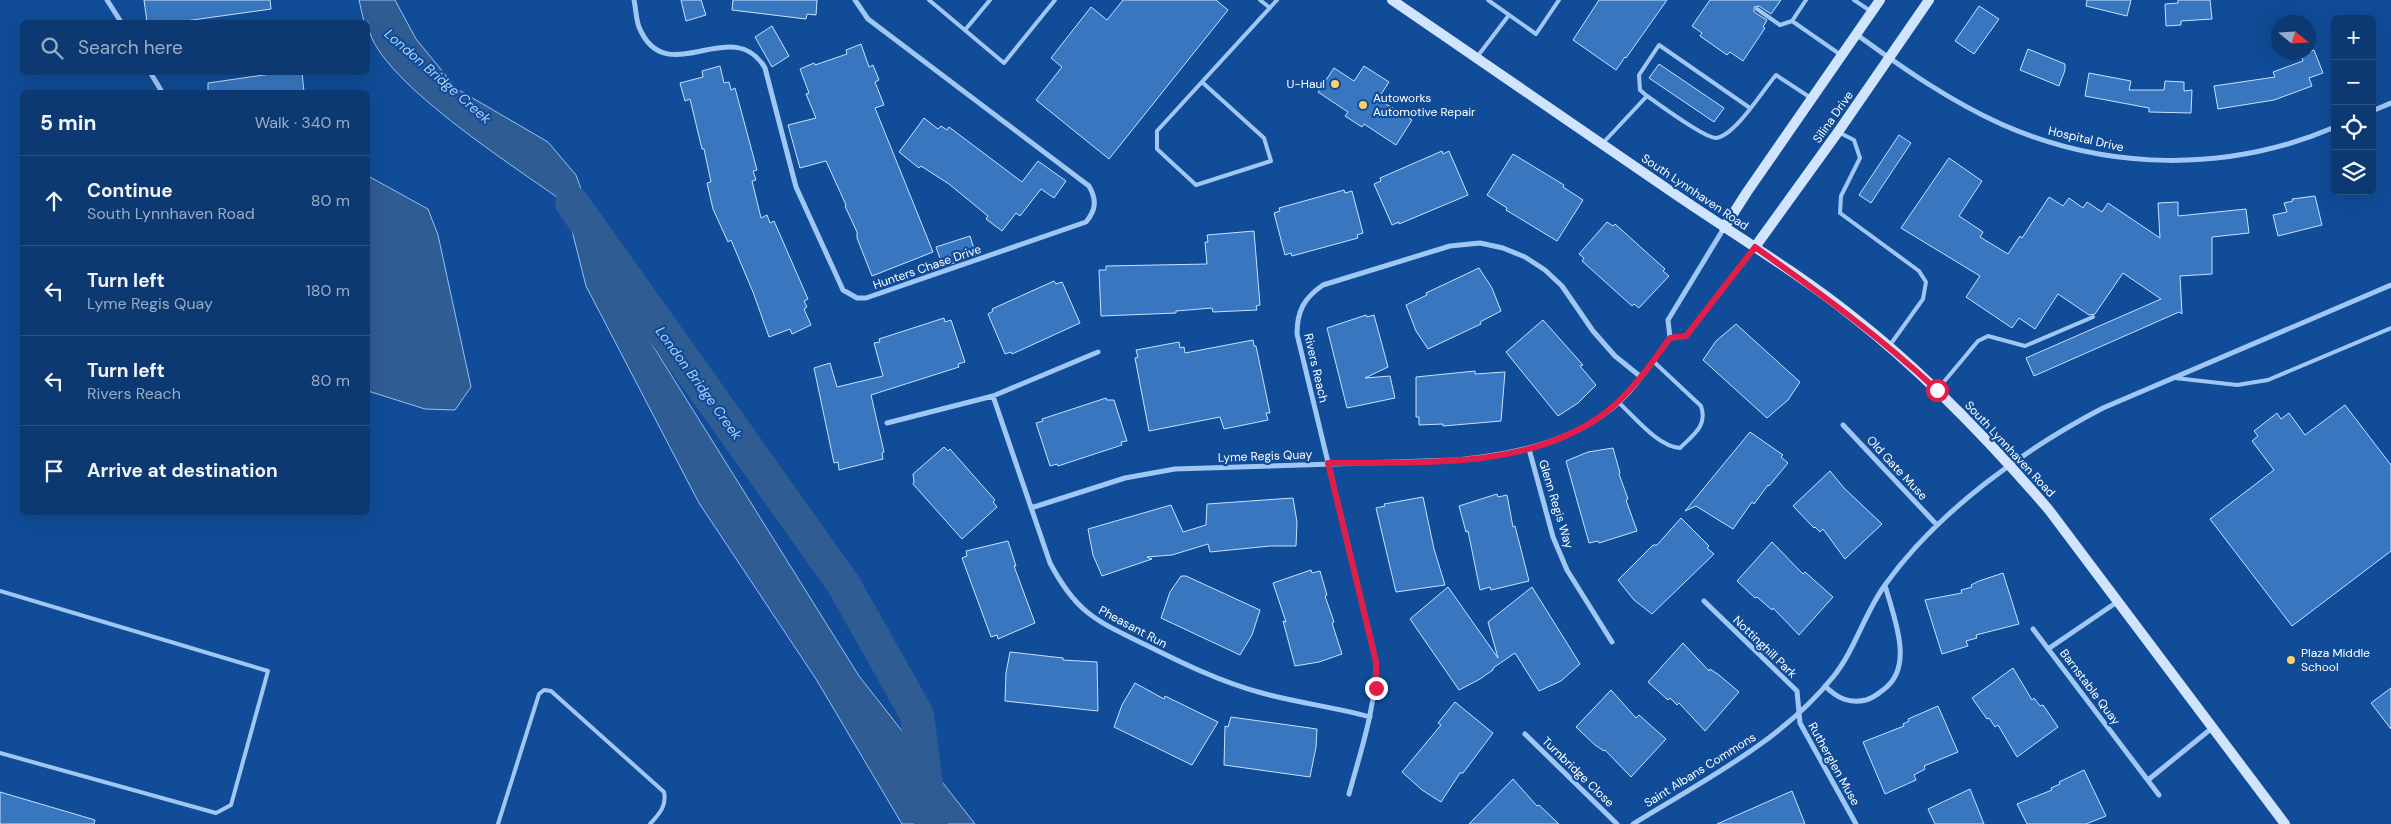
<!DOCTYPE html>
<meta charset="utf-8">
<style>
:root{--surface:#0c3971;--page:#1a4479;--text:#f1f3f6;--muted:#9aacc3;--line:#2c5384}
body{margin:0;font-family:"DM Sans",sans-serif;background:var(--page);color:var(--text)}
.controls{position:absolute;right:15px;top:15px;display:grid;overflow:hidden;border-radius:8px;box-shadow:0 5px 20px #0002}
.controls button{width:45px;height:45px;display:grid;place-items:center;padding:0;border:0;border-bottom:1px solid var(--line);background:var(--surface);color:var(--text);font:25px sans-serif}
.compass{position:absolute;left:2271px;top:15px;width:45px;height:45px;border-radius:50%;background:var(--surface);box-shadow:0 5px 20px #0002;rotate:108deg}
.stop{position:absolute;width:15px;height:15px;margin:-11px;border:4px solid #e11d48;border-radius:50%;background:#fff}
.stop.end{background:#e11d48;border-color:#fff;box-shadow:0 1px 5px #0008}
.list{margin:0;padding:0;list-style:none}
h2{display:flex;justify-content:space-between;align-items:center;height:65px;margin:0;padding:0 20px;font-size:21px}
h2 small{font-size:16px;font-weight:400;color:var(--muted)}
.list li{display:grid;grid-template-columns:32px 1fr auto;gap:15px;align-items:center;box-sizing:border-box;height:90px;padding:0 20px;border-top:1px solid var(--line)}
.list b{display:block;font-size:19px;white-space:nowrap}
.list p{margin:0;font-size:16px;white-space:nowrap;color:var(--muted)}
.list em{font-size:16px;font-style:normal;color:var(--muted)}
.icon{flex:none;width:28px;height:28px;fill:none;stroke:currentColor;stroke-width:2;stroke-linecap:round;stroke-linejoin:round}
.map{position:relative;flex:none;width:2391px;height:824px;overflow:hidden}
.search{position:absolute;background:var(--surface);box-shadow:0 5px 20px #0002;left:20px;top:20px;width:350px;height:55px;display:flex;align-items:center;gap:12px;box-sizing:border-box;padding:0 18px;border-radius:8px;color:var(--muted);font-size:19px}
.panel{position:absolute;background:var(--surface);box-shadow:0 5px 20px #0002;left:20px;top:90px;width:350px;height:425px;border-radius:8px}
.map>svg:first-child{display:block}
</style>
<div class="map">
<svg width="2391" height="824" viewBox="0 0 2391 824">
<rect width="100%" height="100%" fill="#104c97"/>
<path fill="#305c94" stroke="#91c2f8" d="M359,0H395L416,39L457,89L548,142L576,175L615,285L859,676L975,824H902L816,679L699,503L586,286L565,203C522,171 368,75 368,22H364Z
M368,176L428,209L438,235L471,387L455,410L425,409L368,391Z"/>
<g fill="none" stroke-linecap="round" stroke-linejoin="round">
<path stroke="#305c94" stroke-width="34" d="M572,203L844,585L917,715L931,824"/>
</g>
<path fill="#3876c0" stroke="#c8e1fe" d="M144,0H270L271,9L178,22H147Z
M681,0H701L706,15L686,21Z
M733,0H817L816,15L807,14L806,19L732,10Z
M1123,0H1216L1228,10L1109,159L1036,100L1062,67L1051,58L1091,7L1107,20Z
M1599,0H1667L1626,58L1625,57L1616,70L1573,40Z
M1710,0H1781L1771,14L1759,6L1754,7V12L1767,20L1763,27L1765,28L1743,61L1730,52L1727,55L1700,36L1702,33L1692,26Z
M2087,0H2131L2127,16L2086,6Z
M2178,0H2210L2212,19L2181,21V25L2166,26L2165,4L2178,3Z
M1979,6L1999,19L1974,54L1955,41Z
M772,26L789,56L772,67L755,37Z
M861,44L869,67L873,65L879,80L875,82L884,105L875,108L933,252L872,276L857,238V232L845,206L846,205L826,161L800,168L788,125L816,118L806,94L809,93L800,69L814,63L815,65L847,54L846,50Z
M2028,49L2065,64V70L2059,86L2020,70Z
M2314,50L2323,73L2309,78L2312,86L2274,100L2218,109L2214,86L2275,77L2273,72L2303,61L2301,55Z
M1659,64L1724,108L1714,122L1649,78Z
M720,66L724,83L729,82L731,90L735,88L757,170L753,171L756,180L752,181L761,218L767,215L770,223L774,221L808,299L804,301L807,307L804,309L811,325L792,334L790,329L769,337L753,292L731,240L728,242L713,209L707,183L711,182L704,149H702L690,99L685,101L680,83L703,77L702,71Z
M1364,66L1389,82L1378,99L1412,120L1396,145L1364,124L1362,127L1345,116L1348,112L1318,92L1334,68L1354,81Z
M285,72H302L304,92H208V83Z
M2089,73L2131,81L2129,90H2164L2165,81L2184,82V91L2192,90L2191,113L2149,112V108L2085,96Z
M924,118L938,129L941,126L947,130L949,127L1022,182L1038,161L1066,181L1054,198L1041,189L1020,216L1016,213L1002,231L986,219L988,216L949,184L921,166L919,168L899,152Z
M1899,135L1911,143L1871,203L1859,195Z
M1442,151L1443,154L1449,151L1468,195L1399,224V222L1392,225L1374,184L1381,181L1380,178Z
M1513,154L1564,185L1563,187L1583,200L1557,241L1506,210L1507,208L1487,195Z
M1949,158L1982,181L1959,216L1983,232L1980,237L2008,254L2020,236L2022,238L2049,197L2063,206L2069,198L2083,208L2087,202L2102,212L2108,203L2160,238L2158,203L2178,202V216L2246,209L2249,233L2212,237V274L2180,276L2182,314L2179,312L2034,376L2026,358L2161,299L2123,273L2095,314L2089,315L2058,294L2035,329L2019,318L2012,328L1966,297L1980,276L1901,228Z
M1344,190L1345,193L1352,191L1363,233L1357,235L1358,238L1292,256L1291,253L1285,255L1274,213L1280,211L1279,208Z
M2315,196L2322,225L2278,236L2273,215L2287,212L2284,203L2293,201L2292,199Z
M1607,222L1613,226L1615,224L1665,269L1663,271L1669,276L1639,308L1634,304L1632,306L1582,261L1584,258L1579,254Z
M1254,231L1260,305L1256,306L1257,310L1213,312L1212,308L1176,311V313L1101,316L1099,270H1106V266L1207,264L1205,242H1208L1207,235Z
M970,236L976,255L943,267L936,247Z
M1479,268L1492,288L1501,311L1480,322L1481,324L1428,349L1416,331L1406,305L1427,295L1426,293Z
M1054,281L1056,284L1062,282L1080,323L1012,354L1011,352L1005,354L988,314L993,311L992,309Z
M1366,315L1367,317L1374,315L1388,367L1365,378L1390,376L1395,398L1347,408L1327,328Z
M944,318L945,322L951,320L965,362L958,364L959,367L871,395L884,452L882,453L883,459L839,470L838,462L834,463L814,368L830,363L837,387L883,376L874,343L880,342L879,339Z
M1543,320L1583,365L1580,366L1596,385L1578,403L1558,416L1506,352Z
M1736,324L1800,382L1788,400L1767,418L1703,360L1716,341Z
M1253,340L1254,346H1256L1270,413H1266L1268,420L1224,429L1220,417L1149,431L1135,358L1138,357L1136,350L1179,342L1180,348L1184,347L1185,353Z
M1475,371V374L1505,372L1501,421L1443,426V424L1419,425V417H1416V377Z
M1106,398L1107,400H1114L1127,441L1121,442L1122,445L1058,466L1057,464L1050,466L1036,423L1043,421L1042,419Z
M2345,405L2391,465V551L2292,626L2210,519L2274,470L2252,441L2258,436L2254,431L2277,413L2281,419L2289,413L2305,435Z
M1750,432L1783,455L1781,457L1788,463L1769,486L1768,485L1754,504L1752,502L1733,529L1696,506L1685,511Z
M944,447L948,451L950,449L995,500L993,502L997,507L962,539L913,484L914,482L913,474Z
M1613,448L1620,473L1619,474L1628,499L1626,500L1637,531L1599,543L1598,541L1589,543L1566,461L1588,452Z
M1830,471L1844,488L1882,524L1845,559L1823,529L1820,532L1815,527L1814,528L1793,506Z
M1497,494L1498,497L1507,495L1513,527L1515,526L1529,581L1491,590L1490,587L1480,590L1468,531L1466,532L1459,506Z
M1423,497L1434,549L1445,585L1396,592L1376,508L1385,506L1384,504Z
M1293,498L1297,522L1296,546H1270L1210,552L1208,544L1172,555L1147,557L1152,559L1102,576L1093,555L1088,529L1171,505L1183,532L1206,525L1207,504Z
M1681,518L1709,546L1707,548L1714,554L1652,614L1634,600L1618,580L1653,545H1657Z
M1008,541L1016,566H1014L1035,623L998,639L997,635L991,637L962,558L967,556L966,551Z
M1772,542L1803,574L1805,572L1833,597L1799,635L1773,608L1772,610L1757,597L1755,598L1737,581Z
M1311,570L1312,573L1320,571L1327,595L1325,596L1334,622L1332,623L1342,654L1319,662L1295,666L1283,621L1286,622L1273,583Z
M2003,573L2019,624L1976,635L1977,638L1966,641L1968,646L1942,654L1925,600L1962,593L1961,590L1972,587L1971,585L1979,581Z
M1181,576H1186L1260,610L1252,635L1240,655L1161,618L1170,592Z
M1448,587L1498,658L1488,622L1532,587L1580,664L1561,681L1539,691L1515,653L1493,668V670L1480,679L1459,690L1410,619Z
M1683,643L1709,671L1710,669L1719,675L1739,692L1705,731L1679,703L1677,705L1670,698L1668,700L1648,682Z
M1010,652L1063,658V660L1097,662L1098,711L1005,701L1006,673Z
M2013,668L2032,700L2034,698L2040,706L2043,705L2058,727L2017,757L1998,725L1995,727L1989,718L1987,719L1972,698Z
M1135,683L1164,699L1165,696L1218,722L1192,765L1114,727L1122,705Z
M2391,688V729L2371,703Z
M1611,690L1636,718L1639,715L1666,739L1631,777L1605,750L1604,751L1595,745L1576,727Z
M1455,702L1493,733L1463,773H1460L1441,802L1422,790L1402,772L1441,725L1438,723Z
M1938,706L1958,752L1924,766L1925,769L1914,775L1916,780L1885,794L1863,742L1904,726L1903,724L1909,721L1908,719Z
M1231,717L1317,729L1316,747L1310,777L1224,765L1225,726L1228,727Z
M2084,770L2106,816L2086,824H2027L2017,804L2052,790L2051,788L2060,784L2059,782Z
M1513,779L1537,806L1539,805L1559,824H1469Z
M1970,789L1984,824H1935L1928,809Z
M1792,791L1805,824H1717Z
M0,792L95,820L94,824H0Z"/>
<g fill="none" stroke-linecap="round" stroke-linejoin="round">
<path stroke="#a0c7f4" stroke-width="4" d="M929,0L1004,63L1055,0
M1260,0L1270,8
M1488,0L1536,34L1559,0
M1806,0L1792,21L1841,55
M1854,0L1872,12
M1757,9L1780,25L1792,21
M965,30L990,0
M1477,57L1509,15
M1202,82L1264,138L1271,161L1196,185L1157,149V131L1277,0
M1647,96L1640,90L1639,75L1659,45L1750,108
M1838,132L1854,140L1860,158L1841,196L1840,213L1919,271L1926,282L1923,299L1890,345
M1602,144L1647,96C1659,104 1704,138 1716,138C1735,136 1763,90 1776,75L1811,98
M2175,378L2237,385L2268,380L2391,328
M1937,390L1978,341L1988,336L2025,346L2093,317
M1618,402C1635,417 1657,446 1680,448C1693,435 1708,426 1701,406L1653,361
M0,591L268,671L231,805L216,813L0,753
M498,824L539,694L544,690L551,691L664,792C667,806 659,814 650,824"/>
<path stroke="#a0c7f4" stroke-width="5" d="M107,0L121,22
M634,0C636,9 636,19 639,27C666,93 732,12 765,68L796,187L843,290L857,298H866L1086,222C1096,210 1097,200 1089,186L868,19L855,0
M1856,34C1901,67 1950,101 2001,124C2107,171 2228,173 2335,127
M150,72L162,92
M2372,111L2391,103
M1670,338L1686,336L1755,247
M993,396L1050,563C1077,614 1097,621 1146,645C1184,664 1221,682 1262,693C1298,703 1335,707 1370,717
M887,423L993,396L1098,352
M1843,425L1937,525
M1529,449L1553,537L1567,570L1612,642
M1031,508L1125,478L1175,469L1457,460C1518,454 1585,440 1628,393C1644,376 1656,356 1670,338L1668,320L1724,228
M1704,601L1797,691L1800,723L1856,824
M2033,629L2159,795
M2048,649L2117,602
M1825,686C1837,698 1849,704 1866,700C1873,698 1878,694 1883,690C1916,667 1893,616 1885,585
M1525,734L1617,824
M2148,780L2212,728
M1349,794C1361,750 1376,707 1376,661L1297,334C1297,311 1304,298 1323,285L1450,246L1480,243L1503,248L1525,257L1545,270L1562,286L1593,331L1615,356L1641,377
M1633,824C1702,781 1781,742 1833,677C1855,650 1864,614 1885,585C1937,512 2024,449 2103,408L2391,285"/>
<path stroke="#d0e4fd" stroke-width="10" d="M1392,0C1484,63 1576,126 1669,190C1730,232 1794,270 1852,316C1925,373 1989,440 2049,510L2285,824
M1724,228L1747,192L1880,0
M1755,247L1838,132L1929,0"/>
</g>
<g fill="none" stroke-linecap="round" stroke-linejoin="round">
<path stroke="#e11d48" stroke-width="6" d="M1376,688V662L1328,463C1420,461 1528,471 1605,413C1632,392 1650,365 1670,338L1686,336L1755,247C1820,293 1879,336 1937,390"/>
</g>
<g fill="#ffd163" stroke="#104c97" stroke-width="2">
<circle cx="1335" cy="84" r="5"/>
<circle cx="1363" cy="105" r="5"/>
<circle cx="2291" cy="660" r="5"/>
</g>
<g text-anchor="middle" stroke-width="4.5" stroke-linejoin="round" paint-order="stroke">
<g font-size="12" fill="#fff" stroke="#104c97" text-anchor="start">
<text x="1325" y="88" text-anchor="end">U-Haul</text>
<text x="1373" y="102">Autoworks<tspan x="1373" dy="14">Automotive Repair</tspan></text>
<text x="2301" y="657">Plaza Middle<tspan x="2301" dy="14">School</tspan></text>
</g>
<g font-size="12" fill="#fff" stroke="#104c97">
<text transform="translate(1833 117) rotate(-55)" y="4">Silina Drive</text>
<text transform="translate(2086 139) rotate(13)" y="4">Hospital Drive</text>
<text transform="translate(1695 192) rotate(34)" y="4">South Lynnhaven Road</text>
<text transform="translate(927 267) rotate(-19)" y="4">Hunters Chase Drive</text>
<text transform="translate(1316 368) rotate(77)" y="4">Rivers Reach</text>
<text transform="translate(2010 449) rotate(47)" y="4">South Lynnhaven Road</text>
<text transform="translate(1265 456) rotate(-2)" y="4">Lyme Regis Quay</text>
<text transform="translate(1897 468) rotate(47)" y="4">Old Gate Muse</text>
<text transform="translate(1556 504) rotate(73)" y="4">Glenn Regis Way</text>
<text transform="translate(1133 627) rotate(28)" y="4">Pheasant Run</text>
<text transform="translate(1765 647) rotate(44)" y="4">Nottinghill Park</text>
<text transform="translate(2090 687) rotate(53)" y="4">Barnstable Quay</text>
<text transform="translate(1834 764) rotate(61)" y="4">Rutherglen Muse</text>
<text transform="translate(1700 770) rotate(-32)" y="4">Saint Albans Commons</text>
<text transform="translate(1578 772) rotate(44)" y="4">Turnbridge Close</text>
</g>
<g font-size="14" font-style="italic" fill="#acd1fb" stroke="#104c97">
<text transform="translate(438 76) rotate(41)" y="5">London Bridge Creek</text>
<text transform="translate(699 383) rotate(54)" y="5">London Bridge Creek</text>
</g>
</g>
</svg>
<div class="controls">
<button>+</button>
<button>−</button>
<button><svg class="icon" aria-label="locate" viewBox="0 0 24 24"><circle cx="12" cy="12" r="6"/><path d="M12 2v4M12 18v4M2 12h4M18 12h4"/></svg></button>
<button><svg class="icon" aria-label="layers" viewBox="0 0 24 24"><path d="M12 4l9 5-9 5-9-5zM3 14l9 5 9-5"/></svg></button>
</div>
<svg class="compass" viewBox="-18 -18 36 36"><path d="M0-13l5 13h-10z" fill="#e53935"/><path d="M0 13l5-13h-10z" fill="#9aacc3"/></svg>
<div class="stop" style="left:1937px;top:390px"></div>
<div class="stop end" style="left:1376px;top:688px"></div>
<div class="search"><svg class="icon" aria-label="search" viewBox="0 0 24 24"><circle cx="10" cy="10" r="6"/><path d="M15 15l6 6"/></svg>Search here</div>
<section class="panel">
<h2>5 min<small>Walk · 340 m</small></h2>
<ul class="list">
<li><svg class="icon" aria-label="ahead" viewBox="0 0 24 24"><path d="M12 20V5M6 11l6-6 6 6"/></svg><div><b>Continue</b><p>South Lynnhaven Road</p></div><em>80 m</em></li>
<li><svg class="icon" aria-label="left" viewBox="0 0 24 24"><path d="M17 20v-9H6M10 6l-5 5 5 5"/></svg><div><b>Turn left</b><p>Lyme Regis Quay</p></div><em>180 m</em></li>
<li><svg class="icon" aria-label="left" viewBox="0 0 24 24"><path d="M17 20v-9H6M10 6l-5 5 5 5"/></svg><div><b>Turn left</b><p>Rivers Reach</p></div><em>80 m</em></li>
<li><svg class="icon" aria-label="arrive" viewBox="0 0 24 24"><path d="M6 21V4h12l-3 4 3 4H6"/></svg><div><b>Arrive at destination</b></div></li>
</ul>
</section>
</div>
